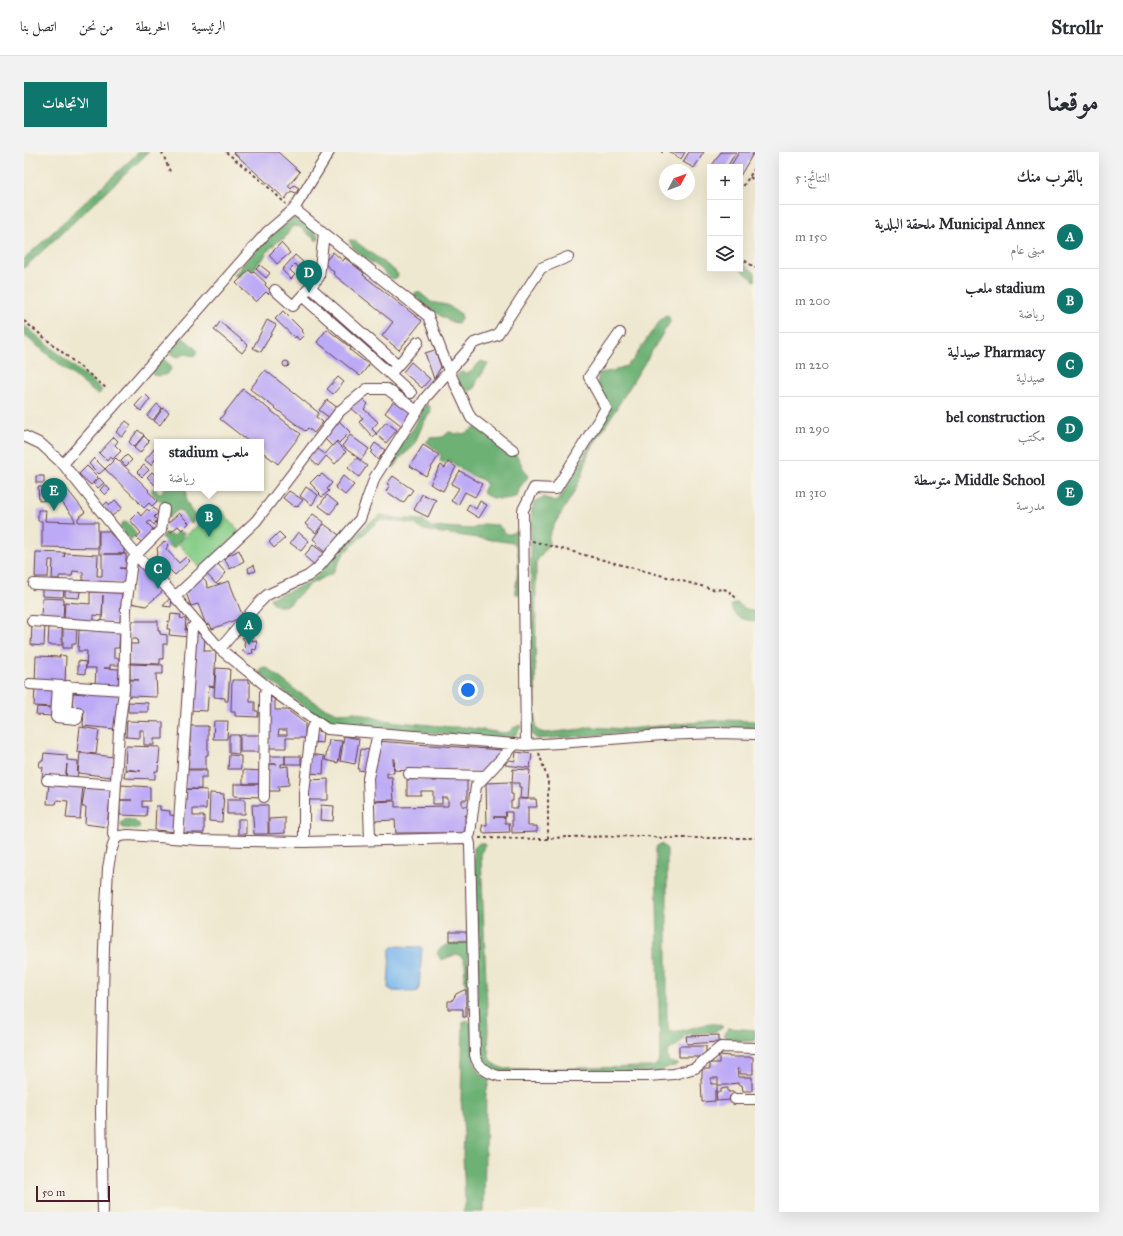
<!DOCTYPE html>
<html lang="ar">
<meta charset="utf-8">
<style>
:root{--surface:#fff;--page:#f2f2f3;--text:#2b2b33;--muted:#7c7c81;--line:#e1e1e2;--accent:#0f766e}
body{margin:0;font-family:"IM FELL Great Primer",Amiri,serif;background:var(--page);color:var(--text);direction:rtl}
.controls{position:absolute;right:12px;top:12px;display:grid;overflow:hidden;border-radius:0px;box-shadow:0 4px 16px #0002}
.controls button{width:36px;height:36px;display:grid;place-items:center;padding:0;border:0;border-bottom:1px solid var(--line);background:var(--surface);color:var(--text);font:20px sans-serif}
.compass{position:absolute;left:635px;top:12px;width:36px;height:36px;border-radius:50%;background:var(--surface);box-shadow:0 4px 16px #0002;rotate:49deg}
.scale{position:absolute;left:12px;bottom:10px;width:74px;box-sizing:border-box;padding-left:4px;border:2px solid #4a1f2b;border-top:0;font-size:11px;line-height:14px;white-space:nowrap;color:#4a1f2b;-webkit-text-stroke:3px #f7f3e8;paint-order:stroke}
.you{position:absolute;left:444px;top:538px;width:14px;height:14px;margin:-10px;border:3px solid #fff;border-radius:50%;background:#1a73e8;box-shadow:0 0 0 6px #1a73e833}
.badge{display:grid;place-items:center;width:26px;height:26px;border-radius:50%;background:var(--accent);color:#fff;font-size:13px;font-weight:700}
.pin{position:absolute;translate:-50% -33px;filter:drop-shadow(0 1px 2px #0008)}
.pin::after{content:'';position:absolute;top:21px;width:14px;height:12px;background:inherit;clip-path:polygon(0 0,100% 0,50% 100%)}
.popup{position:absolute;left:130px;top:287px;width:110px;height:52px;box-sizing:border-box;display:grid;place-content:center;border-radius:0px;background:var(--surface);filter:drop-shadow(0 1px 3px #0005);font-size:13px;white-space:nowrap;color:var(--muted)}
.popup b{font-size:15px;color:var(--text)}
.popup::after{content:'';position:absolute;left:50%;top:100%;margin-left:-8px;border:8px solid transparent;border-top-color:var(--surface)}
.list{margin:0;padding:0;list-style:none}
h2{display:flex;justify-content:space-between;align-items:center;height:52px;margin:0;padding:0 16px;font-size:17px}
h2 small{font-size:13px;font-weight:400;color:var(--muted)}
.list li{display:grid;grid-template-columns:26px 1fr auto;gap:12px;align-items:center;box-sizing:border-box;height:64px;padding:0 16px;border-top:1px solid var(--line)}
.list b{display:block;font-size:15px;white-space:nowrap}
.list p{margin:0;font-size:13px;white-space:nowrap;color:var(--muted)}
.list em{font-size:13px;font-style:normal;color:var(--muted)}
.icon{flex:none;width:22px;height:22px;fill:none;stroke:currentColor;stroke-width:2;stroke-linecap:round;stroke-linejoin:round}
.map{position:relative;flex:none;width:731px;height:1060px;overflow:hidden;direction:ltr;border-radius:0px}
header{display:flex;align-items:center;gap:24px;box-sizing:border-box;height:56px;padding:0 20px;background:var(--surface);border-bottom:1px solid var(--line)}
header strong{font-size:19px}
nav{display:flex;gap:22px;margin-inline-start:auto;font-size:14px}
.intro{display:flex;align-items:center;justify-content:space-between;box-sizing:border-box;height:96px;padding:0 24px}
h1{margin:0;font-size:28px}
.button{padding:10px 18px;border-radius:0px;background:var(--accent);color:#fff;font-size:14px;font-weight:700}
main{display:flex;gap:24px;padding:0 24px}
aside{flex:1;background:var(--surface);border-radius:0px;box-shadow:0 4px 16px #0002}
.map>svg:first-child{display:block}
</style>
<header>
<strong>Strollr</strong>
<nav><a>الرئيسية</a><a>الخريطة</a><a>من نحن</a><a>اتصل بنا</a></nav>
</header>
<div class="intro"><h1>موقعنا</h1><a class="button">الاتجاهات</a></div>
<main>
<aside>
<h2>بالقرب منك<small>النتائج: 5</small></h2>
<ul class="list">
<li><span class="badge">A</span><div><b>Municipal Annex ملحقة البلدية</b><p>مبنى عام</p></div><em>150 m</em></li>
<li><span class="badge">B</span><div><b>stadium ملعب</b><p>رياضة</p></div><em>200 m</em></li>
<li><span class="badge">C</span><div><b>Pharmacy صيدلية</b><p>صيدلية</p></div><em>220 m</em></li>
<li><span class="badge">D</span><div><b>bel construction</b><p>مكتب</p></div><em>290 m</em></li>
<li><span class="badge">E</span><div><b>Middle School متوسطة</b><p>مدرسة</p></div><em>310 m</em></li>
</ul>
</aside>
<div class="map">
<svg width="731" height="1060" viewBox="0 0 731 1060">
<rect width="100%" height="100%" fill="#f7f3e8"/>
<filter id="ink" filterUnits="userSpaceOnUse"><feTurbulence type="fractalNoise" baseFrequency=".025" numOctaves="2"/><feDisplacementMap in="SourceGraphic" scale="8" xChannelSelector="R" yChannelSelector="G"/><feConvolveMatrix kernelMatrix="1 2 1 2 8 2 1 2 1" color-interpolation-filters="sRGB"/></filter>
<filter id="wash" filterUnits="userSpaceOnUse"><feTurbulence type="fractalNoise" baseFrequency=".012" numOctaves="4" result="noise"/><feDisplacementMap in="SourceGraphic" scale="16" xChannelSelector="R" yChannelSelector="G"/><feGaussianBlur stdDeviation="0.9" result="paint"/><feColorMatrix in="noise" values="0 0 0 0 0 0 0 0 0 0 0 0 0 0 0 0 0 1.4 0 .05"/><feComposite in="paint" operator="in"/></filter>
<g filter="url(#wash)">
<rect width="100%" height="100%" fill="#efe8d0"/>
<path fill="#87ce89" stroke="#68765a" d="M194,355L216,380L176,416L154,391Z"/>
<path fill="#6db175" stroke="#5c6850" d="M115,0H125L0,116V107Z
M270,66C280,68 288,77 295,85L293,89L276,75L270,74L267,76L261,86L254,89L242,101L239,107L236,109L229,119L224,115L215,125L210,123C227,103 247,78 270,66Z
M325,88H328L331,89L370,118L374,122L373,126L368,127C363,124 360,119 356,116C345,108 330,102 325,88Z
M716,109L731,121V129L716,117Z
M392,140H395L407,150L423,153L437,162L438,165L434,171C424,172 399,151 390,144V142Z
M641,163L645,165L646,170L564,302L558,324L549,342L530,373L525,384V392L512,410L511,575L514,579L521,581L558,577L565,575L603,577L696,568L731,569V576L697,575L513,587L507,582V373L508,357L511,349L520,345L530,350L536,347L586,257L573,232L575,221L588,219L602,214L609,208L626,182Z
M0,173L77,237V240L75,242L71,241L0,183Z
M156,185C160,186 171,195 173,199L171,204L161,202L154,205L148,202L146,197Z
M138,207C156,215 143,227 129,223L126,218Z
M458,209L464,212L463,214L453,229L450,237L445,239L437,236L433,224L435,221L438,220L443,222C450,219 452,212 458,209Z
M401,253H405L407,259L399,272L389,295L377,305L371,315H367L364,312L390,275Z
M452,275L493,304L504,325L496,335L493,344C484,349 465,348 458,340L462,332L460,329L439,319L425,308L419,311L416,308L417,304L414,299L402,290L406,286L419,285L425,280C429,280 432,283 436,282C442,282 447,278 452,275Z
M129,336L137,342L140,336H162V349L172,364L170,369L168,371L165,370L156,358L153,359L144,366L141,365L142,355L140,349H135L127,339Z
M357,363L373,366L398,368L409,376L419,375L448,377L459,372L474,373L483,382H487L492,379L495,380L497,441L493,443L491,439C493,427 498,401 490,391L404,379L397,377L391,372L357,368L354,369L320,401L309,421L286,432L267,451L260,454H253L248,450L246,446L271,437L288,428L342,373Z
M100,370C107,371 109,377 112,383L106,388L96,376L97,372Z
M154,380L160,381V383L155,389L152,395L148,396L138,386L139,383L142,381L148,384Z
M713,451L720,456L731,460V470C720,467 709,466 707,453Z
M242,515L274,540L297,554L313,561L331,560L359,568L375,570L427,575H440L478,581L485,580L489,576L496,573L497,575L490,585L483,588L331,573C321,570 310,572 300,570L255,535L240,525L236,519L237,516Z
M102,667L108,668L115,672L116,676L112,677L99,676L97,674V671Z
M455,691H460L462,693L457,701L465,906L473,914L481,917L629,915L634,911L636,907L632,697L633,694L637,692L640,694L643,697V864L645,879C660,882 687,865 699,875C690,884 672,879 660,883C657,893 653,893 644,899L643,905L645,910L654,912L651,914L644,915L635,920L478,921L465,918L455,905L450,696Z
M442,790L444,791L446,862L445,860L443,836L441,831L440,823L442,815L439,806L433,802L417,808L413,801C419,791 431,791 442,790Z
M444,868L447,871C448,881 448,912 454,919C457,923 462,924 465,929L462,943L460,1060H439L441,1046L439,1004L440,983L437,948L439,870Z
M704,876L731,878V889H705L700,884Z"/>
<path fill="#7ab7ed" stroke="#626b8c" d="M370,794L396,795L398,796L395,836L392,840L369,839L364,836L366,798Z"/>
<g id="blocks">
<path fill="#bdaaf6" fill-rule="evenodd" d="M209,0H254L276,20L264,34L267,37L270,33L275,36L272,41L267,39L261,47Z
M645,0H661L657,7Z
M665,0H680L670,16L659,10Z
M697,0H712L703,15H687Z
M715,0H730L716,24V15H706Z
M257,91L266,101L253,112L245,103Z
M309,100L319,109L321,106L340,121L339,123L398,169L375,198L358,184L369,170L309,122L310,120L300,111Z
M271,103L279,110L274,115L272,112L266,118L271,123L267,127L258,118Z
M236,113L246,121L242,126L232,117Z
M225,118L228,121L230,120L242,131L241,133L247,139L244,142L242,140L232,150L212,131Z
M259,159L278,178L277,179L280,183L275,188L272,184L271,186L251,167Z
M243,168L252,173L237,200L229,196Z
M196,170L224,193L218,201L190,178Z
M303,177L327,196L326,198L345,213L336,224L293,190Z
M411,198L417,215L410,227L401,201Z
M259 212a3 3 0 1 1 6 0a3 3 0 1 1-6 0Z
M387,210L406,227L398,236L379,220Z
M241,218L295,261L292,265L299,270L290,281L284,276L281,279L226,237Z
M314,225L320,230L309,242L303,237Z
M219,237L277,282L254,312L237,299V290H225L196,267Z
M121,242L126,247L117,259L111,254Z
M337,245L344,252L340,257L354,270L348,277L352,281L349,285L335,270L339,266L327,256Z
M372,246L389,260L378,274L361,261Z
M303,248L314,256L306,266L295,258Z
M133,252L138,256L129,268L123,264Z
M139,256L145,260L136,273L130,269Z
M314,268L326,280L315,291L313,289L308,294L298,284Z
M102,269L107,273L98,285L92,280Z
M362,270L373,278L362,291L352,282Z
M114,278L120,283L110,295L105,290Z
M326,283L345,297L337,308L318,294Z
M120,284L125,289L116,301L110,296Z
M90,285L94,289L91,293L97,299L89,307L86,305L83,309L75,301Z
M312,290L322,300L311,312L302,304L294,314L284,305L291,295L301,302Z
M351,291L361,298L354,308L347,301L349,299L347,297Z
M399,293L415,303L402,324L386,314Z
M131,296L133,298V305L127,313L121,308Z
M103,303L108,308L102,314L97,309Z
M70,306L81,317L75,322L65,312Z
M92,306L125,338L124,339L133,349L128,354L125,351L120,356L114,350V349L81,317Z
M333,306L343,314L335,325L324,316Z
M424,310L432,315L419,339L406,332L417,313L421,316Z
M120,313L125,318L118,325L113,320Z
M63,314L74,325L67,333L55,322Z
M436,319L458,332L451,345L441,340L434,353L427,349L435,336L427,332Z
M128,320L133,325V335L123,325Z
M298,322L308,331L303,337L305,339L298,345L295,342L296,341L286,331L294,323L295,324Z
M12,324H20V331H12Z
M319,324L330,333L321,343L311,335Z
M369,324L389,338L379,351L362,339L366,333L363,332Z
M75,326L80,331L74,336L69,331Z
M39,332L61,360L54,366V370H74V396L18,395V369H14V358H22L21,369L51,370L50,366L30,340Z
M81,332L86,338L81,343L76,338Z
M14,335H25L26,348L15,349Z
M282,335L294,343L288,353L276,344Z
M265,339L279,348L273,355L271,354L270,355L259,346Z
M398,342L412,348L404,365L390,358Z
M303,343L314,352L306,362L295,354Z
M91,348L98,356L88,364L79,354L83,350L86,353Z
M456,349L463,353L455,366L442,358L445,352L452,357Z
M130,356L134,361L130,365L133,368L130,373L126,369L123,371L131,379L118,391L112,385L117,381L106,368L114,360L117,364L123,357L125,359Z
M155,361L165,371L158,378L154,374L147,380L141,374Z
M289,362L300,370L292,381L281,372Z
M300,372L315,383L302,401L292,393L294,391L289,387Z
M75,379H84L100,396V402H80H102V416H96L102,417V431L59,430V420L49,419L48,424H35V427H28L29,408H25L24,425H11L12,400L41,401L40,405L41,401L74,403L73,424H78V402H75Z
M255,380L261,386L250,396L245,390Z
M274,380L285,389L277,399L266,391Z
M141,389L145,393L142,397L155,411L162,405L166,409L151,423L132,404L134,402L133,396Z
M289,393L300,401L292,414L280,404Z
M215,398L220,409L206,417L200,406Z
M192,410L202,421L192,432L181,420Z
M116,411L139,439L122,454L107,451L113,413Z
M230,413L232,419L225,421L224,416Z
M176,424L182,430L184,436L205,429L219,465L188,477L186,472L182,473L174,452L167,454L161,438Z
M18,437L40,438L39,445L18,444Z
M41,438L56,439L55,446L41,445Z
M66,440L98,441L96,471L78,470L79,443L78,464L70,463V470L40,468L41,450L66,452Z
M18,446L40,447L39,467L17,466Z
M146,446L148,448L147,455L139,454Z
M147,462L157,463L156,466L162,467L161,478H166L165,485L145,483L146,477H143L144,469L146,470Z
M106,469H134V479H136V482L143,483V492H139V507H136V512L106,511V492H114L113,487H106Z
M8,472L21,473L20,494L7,493Z
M25,473L38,474V493H24Z
M39,474L53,475L52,492H48V496H39Z
M55,478L96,479L95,496H90V506H95V513H86V516H80L95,517L94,535L71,534L72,516H62L63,499H54Z
M170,478L181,486L180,499H192L190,535L185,534L183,559L166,558Z
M225,484L229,485L228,489L232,488L233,493L232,498L228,497L229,501L224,502L218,499L221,496L220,493L221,489L218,486Z
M36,503L42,504L41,532L11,531L12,504L36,505Z
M54,509L62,510L61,522L54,521Z
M106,512L139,513V522H132L133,545L105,544L106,528H115L106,527Z
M192,516L206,517L204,549H201V546L190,545Z
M208,528H224V531H226V550H231V559H234V565L211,564V560H207Z
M11,534L29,535L28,555L10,554Z
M61,539L94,542L91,577L59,574L60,560L48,559L49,541L61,542Z
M246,543L251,549V558H263L281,571V586H262V596H245ZM255,578H263V583H254Z
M104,550L124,551V560H104Z
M13,555L28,556V564L12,563Z
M103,569L139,570V587H130V593H120V578H116V586L102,585Z
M190,569H204L203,587H189Z
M164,574H184V603H182V617H164V603H166V581Z
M56,575L75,578L72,602L53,600Z
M290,579L299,580L298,591L289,590Z
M205,583H215V602L205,601Z
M216,583H236V600H216Z
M320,584L335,587L331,612L316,609Z
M305,588L318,589L314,611L301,608Z
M354,589L405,593L479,598L459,620L403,617V618L387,617V619L370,618L371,607H369L370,621H363V625H368L370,648L348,649V622Z
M102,594L136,595L134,619H131V627L100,626L101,618L117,619L101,617Z
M337,597L346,598L342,619L334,618Z
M492,600L508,602L506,616L481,613V612L486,608L491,609Z
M20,601L43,603V608L54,609L53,629L42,628L43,612L41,628L18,625L19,615H15L16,609H19Z
M56,601L90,605L88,625L54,621Z
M286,602L300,604L299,622L285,621Z
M205,603L217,604V617H204Z
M244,604H261V612H257V615L264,614L265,633L254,634L255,639H245L244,612H253H244Z
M261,604H277V612H261Z
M489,617L506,618L504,647L496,646L497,635H495V631H488Z
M162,618H183V625H177V637H162Z
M219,618L238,619V632H219Z
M304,627V648H285V628Z
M409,627V629H413V627H443V648H438V654H445V663H441V681H372L371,668L349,669L348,650L371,649V655L424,654V646H418V652H409V639H397V643H383V628Z
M487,630V642H489V649H487V656H494V647H512L513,655H504V674H513V680L488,681V660H481L482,665H469H481V671H485L486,680L459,681L458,673H463L462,631Z
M25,631L59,633L56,667L42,666L44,649L33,648L32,652H23Z
M210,632H238V645L210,644Z
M61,633L87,636L83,675L61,672L62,655H58Z
M97,633L126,635V649H118V655H123L122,664L96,663V648H108H96Z
M161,637L183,638L182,657H169V664H180V681H159Z
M186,641L200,642L198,670L185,669Z
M203,647H221V662H203Z
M228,653H244V682H230Z
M297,653L310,654L309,669L296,668Z
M132,654H136V658L146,659V663L154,664L153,680L131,678Z
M261,666V681L245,682V667Z
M214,667H222V682H214Z
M426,780H442L443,789H426Z
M440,838H442V865H439V857H424V849H428L432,842Z
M695,883V890L663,892L662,884Z
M655,894H682V905H655Z
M695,903L705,904V905H729V922H716V917H713L714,925H728V939H719L718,933H714V931L706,932V933H694V926H687V932H693V939H691V949L678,950L677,926H678V917H686V911H695Z
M704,936V940H710V944H706V948L693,949L692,940H697V937Z"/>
</g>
</g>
<g filter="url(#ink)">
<use href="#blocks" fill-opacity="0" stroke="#633d44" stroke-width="1"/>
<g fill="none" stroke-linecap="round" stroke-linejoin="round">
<defs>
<path id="minor" d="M270,57L404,164L425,219L447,266L489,298
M286,135L374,213L366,222L387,241
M251,138L269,154L295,125L300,81
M278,144L366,222
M374,213L394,190
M0,284L17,292L39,312L112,403L147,440L196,497L246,537L303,577L502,593L535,591L638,583L694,581L731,582
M39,312L243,80L270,57L305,0
M10,432L105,436
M151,445L232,369L316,259L343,237H363L393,259
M8,469L102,476
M196,497L233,453L243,443L284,424L293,417L336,367L351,325L402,245L450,191L473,183L517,116L544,105
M6,532L100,538
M34,534L32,565L53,567L54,560H42L44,534
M502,593L499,358L510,336L532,337L582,256L565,225L596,181
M385,622L461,624
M23,628L92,633
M240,645L241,541L244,536
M444,685L446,692L451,903C454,915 462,921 475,924H624L650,922L671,916L697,895L731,896
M154,686L168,476L173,471
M91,687L89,682L95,578L100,538L102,456L108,409L112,403L137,378L140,357
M346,688L344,626L354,581
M280,690V641L287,578L291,569
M711,947H731
M79,1060L77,959L80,795L84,716L87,700L91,687L96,684L104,683L177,688L280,690L440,686L446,682L452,634L491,592"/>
</defs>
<use href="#minor" stroke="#633d44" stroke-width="12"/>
<path stroke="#633d44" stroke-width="2" stroke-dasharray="3 3" stroke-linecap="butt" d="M138,0L147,22
M202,0L241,32L262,52
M638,1V0
M726,25L731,29
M716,39L731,16
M716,105L731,116
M0,169L82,236
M508,389L692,438C706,435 704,441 714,447
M515,601L524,629V687
M455,686L521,687L542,685L623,684L637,686H731"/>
<use href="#minor" stroke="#fff" stroke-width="10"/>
</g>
</g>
</svg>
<div class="controls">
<button>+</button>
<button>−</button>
<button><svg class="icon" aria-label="layers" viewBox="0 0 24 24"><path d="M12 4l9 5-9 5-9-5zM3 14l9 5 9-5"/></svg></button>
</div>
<svg class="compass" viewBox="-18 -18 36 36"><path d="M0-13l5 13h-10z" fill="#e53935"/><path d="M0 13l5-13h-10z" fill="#7c7c81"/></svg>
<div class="scale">50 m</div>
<div class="you"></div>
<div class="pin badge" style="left:225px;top:493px">A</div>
<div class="pin badge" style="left:185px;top:385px">B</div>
<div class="popup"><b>stadium ملعب</b>رياضة</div>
<div class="pin badge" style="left:134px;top:437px">C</div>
<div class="pin badge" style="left:285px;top:141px">D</div>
<div class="pin badge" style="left:30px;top:359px">E</div>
</div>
</main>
